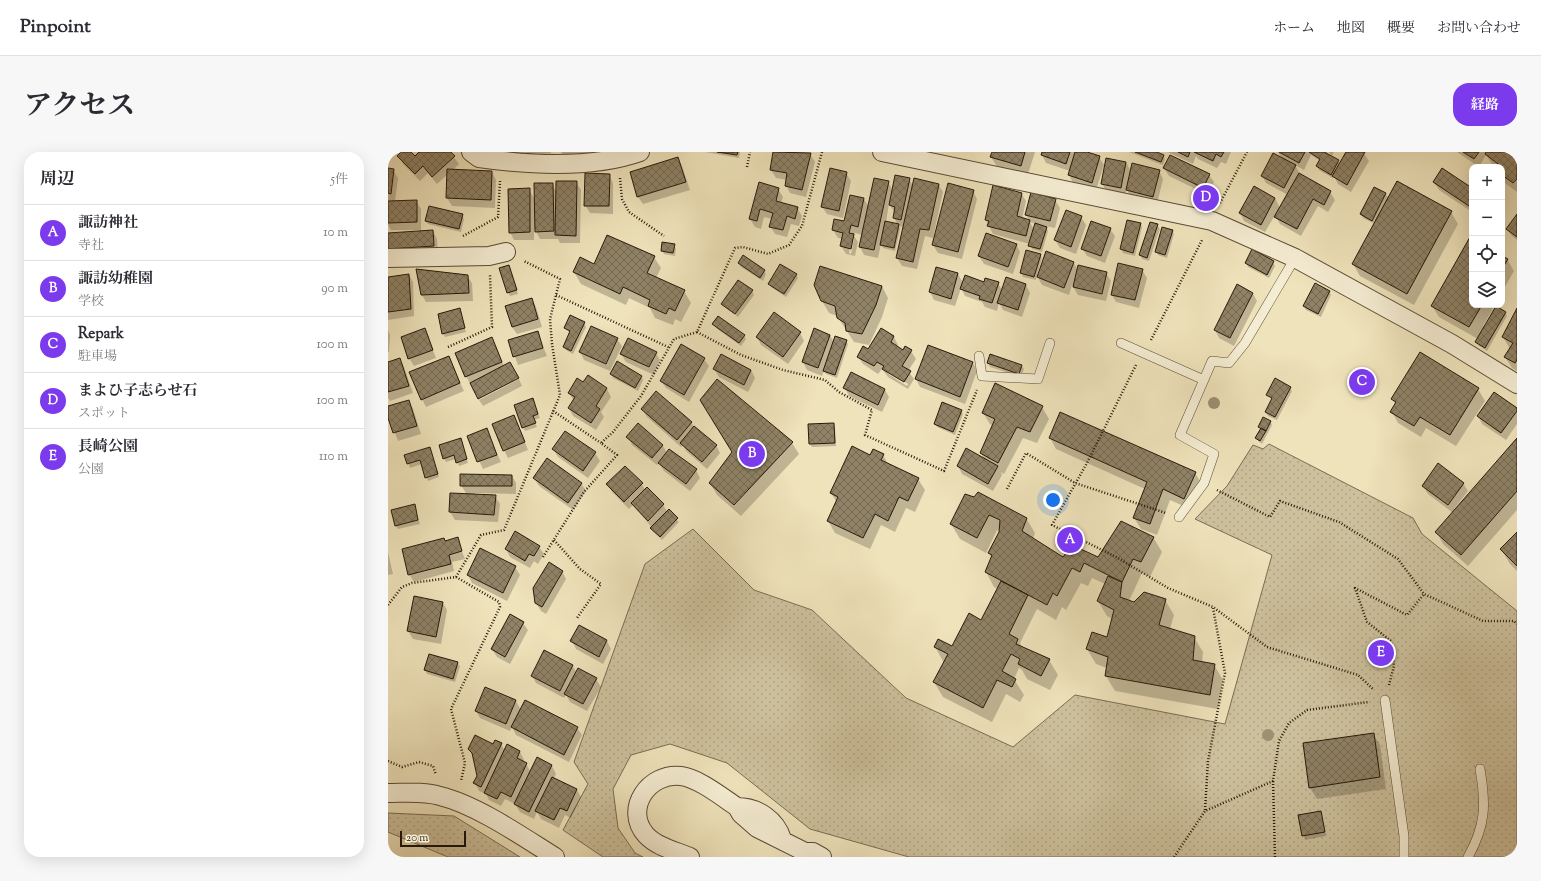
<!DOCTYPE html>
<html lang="ja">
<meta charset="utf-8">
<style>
:root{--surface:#fff;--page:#f7f7f7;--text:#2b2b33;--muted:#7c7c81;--line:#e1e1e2;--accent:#7c3aed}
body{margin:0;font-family:"Sorts Mill Goudy","Noto Serif JP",serif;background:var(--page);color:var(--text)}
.controls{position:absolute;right:12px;top:12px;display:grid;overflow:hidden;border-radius:8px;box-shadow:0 4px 16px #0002}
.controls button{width:36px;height:36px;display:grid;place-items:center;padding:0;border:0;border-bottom:1px solid var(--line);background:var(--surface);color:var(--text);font:20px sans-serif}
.scale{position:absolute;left:12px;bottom:10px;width:66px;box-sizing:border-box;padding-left:4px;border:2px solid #28190a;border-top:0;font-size:11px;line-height:14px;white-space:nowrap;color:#28190a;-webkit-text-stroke:3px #f5edd3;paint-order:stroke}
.you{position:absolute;left:665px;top:348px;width:14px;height:14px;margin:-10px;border:3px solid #fff;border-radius:50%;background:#1a73e8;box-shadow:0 0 0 6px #1a73e833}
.badge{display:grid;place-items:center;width:26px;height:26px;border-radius:50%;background:var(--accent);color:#fff;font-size:13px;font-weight:700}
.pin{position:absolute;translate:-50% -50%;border:2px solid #fff;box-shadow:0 1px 4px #0006}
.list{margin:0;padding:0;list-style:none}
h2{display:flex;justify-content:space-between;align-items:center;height:52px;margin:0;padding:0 16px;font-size:17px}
h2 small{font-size:13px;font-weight:400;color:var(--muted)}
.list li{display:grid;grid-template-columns:26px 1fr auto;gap:12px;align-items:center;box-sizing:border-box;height:56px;padding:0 16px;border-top:1px solid var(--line)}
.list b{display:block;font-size:15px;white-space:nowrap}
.list p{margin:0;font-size:13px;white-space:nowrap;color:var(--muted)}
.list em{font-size:13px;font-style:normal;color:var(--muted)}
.icon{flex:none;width:22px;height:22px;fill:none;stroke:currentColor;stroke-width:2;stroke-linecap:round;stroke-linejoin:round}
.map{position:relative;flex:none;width:1129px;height:705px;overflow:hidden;border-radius:16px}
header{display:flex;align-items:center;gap:24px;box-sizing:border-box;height:56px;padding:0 20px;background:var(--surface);border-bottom:1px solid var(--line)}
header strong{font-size:19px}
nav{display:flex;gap:22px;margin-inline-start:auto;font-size:14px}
.intro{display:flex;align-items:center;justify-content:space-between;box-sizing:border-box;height:96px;padding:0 24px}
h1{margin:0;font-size:28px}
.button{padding:10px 18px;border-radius:16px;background:var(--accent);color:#fff;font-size:14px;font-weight:700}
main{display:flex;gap:24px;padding:0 24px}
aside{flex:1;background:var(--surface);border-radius:16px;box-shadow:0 4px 16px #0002}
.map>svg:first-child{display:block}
</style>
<header>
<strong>Pinpoint</strong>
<nav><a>ホーム</a><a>地図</a><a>概要</a><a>お問い合わせ</a></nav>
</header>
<div class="intro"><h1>アクセス</h1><a class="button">経路</a></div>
<main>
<aside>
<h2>周辺<small>5件</small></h2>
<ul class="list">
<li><span class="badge">A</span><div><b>諏訪神社</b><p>寺社</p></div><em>10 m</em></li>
<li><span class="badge">B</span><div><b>諏訪幼稚園</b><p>学校</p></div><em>90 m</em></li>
<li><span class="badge">C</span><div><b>Repark</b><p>駐車場</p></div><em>100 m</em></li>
<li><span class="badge">D</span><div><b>まよひ子志らせ石</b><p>スポット</p></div><em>100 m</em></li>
<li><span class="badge">E</span><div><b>長崎公園</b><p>公園</p></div><em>110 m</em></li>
</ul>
</aside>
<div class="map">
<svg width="1129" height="705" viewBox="0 0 1129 705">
<defs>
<pattern id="park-dots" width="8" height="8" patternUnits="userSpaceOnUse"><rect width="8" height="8" fill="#cdc19d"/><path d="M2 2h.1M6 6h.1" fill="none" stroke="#b0a586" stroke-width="1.8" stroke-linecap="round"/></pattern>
<pattern id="building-cross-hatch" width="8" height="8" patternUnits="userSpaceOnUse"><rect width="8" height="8" fill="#8f8266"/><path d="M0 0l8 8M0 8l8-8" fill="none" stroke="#756a52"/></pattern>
</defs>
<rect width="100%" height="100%" fill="#efe3bb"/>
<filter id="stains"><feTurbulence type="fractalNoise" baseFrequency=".005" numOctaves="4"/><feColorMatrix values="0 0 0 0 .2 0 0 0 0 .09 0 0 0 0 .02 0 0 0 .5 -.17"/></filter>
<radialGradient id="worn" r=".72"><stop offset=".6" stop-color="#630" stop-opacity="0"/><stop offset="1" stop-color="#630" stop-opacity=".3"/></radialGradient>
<path fill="url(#park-dots)" stroke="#7a6d54" d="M881,292L1025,366L1034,382L1129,459V705H521L422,677L339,611L282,592L243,603L225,637L230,676L247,701L255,705H215L175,678L200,632L186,610L257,412L305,377L366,438L424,458L518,546L625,595L687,543L837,572L884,403L807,367L839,334L865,293L875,297Z
M0,661L66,664L132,705H60L0,680Z"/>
<path fill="#0003" fill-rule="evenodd" d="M15,0H21L26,5L32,0H62L71,12L64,19L104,20L108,28L107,56L64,54L59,46L60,22L49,32L40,21L32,29L15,12L11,4Z
M138,0H163V1H139Z
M173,0H222V6L175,3Z
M317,0H352L351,6Z
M386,0L422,2L427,10L418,45L402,41L398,33L399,28L388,26L383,18Z
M605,0H647L639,25L610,16L603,5Z
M655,0H696L711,5L716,13L708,38L685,31L681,23L682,19L658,11L654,3Z
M741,0H766L775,3L777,7L775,13Z
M780,0H843L838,12L833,10L829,16L810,7L808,4L805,12Z
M890,0H939L941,4H943L941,0H946L943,5L950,9L952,13L959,0H975L981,9L963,40L950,32L946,24L945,26L931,18L929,14L932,9L923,3L916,18L907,13L912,22L942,40L947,48L940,60L930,54L913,84L892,72L887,63L877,80L856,69L852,61L887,46L892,56L900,43L878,31L874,24L894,7Z
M1069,0H1097L1098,2L1100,0H1129V40L1118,32L1114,25V15H1106L1098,3L1091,15Z
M290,6L294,14L302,38L255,52L250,45L243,21Z
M738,10L743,20L771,19L775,27L769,52L743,46L739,37L737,43L719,40L714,32Z
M776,16L821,23L826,30L820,43L781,24Z
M0,18H5L10,26L7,50L28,49L33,57V78H3L0,73V50L5,49L0,48Z
M458,21L463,29L455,66L439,62L434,55Z
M221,23L225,31V62L202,61L197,53Z
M521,27L525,34L550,32L555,40L545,86L537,84L529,117L514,114L509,106L516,75L511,74L512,77L507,99L495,96L493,92L490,106L476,103L472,95L475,83L467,81L466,84L470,90L467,104L458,102L453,94L455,87L450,86L445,78L457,70L462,44L476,47L481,55L500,30L505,39ZM501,52L507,61L506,66L510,73L498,70ZM464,85L466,87L463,102L461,101Z
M188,30L193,38L192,91H172L170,87H152L146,76V88H126L122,80L141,37L147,48L164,32L168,40Z
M1046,30L1084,37V60L1051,38Z
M986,36L998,42L1001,47L1063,60L1070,72L1026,153L972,124L965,112L987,72L975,66L973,62Z
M390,37L395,45L393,52L409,56L414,64L411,74L403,72L399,85L387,82L382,74L384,67L376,65L373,77L367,75L362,67Z
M585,39L589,47L574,107L550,101L545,93Z
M633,41L638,49L634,67L642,69L638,63L667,48L672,56L667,76L657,74L660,79L654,100L644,97L642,92L605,82L598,68ZM642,70L648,72L646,78Z
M74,63L76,67L73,80L40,72L38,69Z
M1129,64V88L1124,84L1119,77Z
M693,65L698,73L688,102L672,96L667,88Z
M752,72L754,75L747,104L735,101L733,97Z
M769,73L772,77L761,109L754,107L752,103Z
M722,77L727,84L717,111L699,104L694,96Z
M45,79L49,87L50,101L5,104L0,97V82Z
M784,79L786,82L779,106L770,103L768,99Z
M1084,88V153H1107L1095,174L1097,175L1117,160L1119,164L1099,199L1090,193L1088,190L1090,187L1051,165L1044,154Z
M628,92L632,100L625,122L596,112L591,104Z
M286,93L288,97L287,104L276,102L274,98Z
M652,102L654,106L649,123H651L685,110L690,118L718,121L723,129L718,149L690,143L684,133L681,143L654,133L649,124L648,128L635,125L633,121Z
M266,105L273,116L268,126L296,139L303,151L293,170L287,167L285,173L267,166L262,156L241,146L238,153L193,132L186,120L206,113Z
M1114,105L1119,107L1126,119L1114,140Z
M885,110L887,114L881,126L860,115L858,111Z
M351,111L376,119L378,122L375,129L353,115Z
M121,114L130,142L122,144L120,140Z
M549,116L570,122L575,131H610L614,138L638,133L642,141L634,165L615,158L611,151L609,159L597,155L594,150L577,144L573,136L567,154L546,148L542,140Z
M754,118L759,126L751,156L728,150L724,143Z
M408,122L410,126L398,145L383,135L381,132Z
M21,123L25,130L26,164L0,168V126Z
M79,124L84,131L85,149L38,150L34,143Z
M494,134L500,146L494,165L481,193L466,190L449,164L441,161L434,149Z
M364,139L366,143L350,165L334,152Z
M941,140L943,143L933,165L918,158L916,154Z
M865,142L869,149L846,194L831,186L827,178Z
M144,147L148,155L154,175L129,182L124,175Z
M71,158L78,180L57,185L55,181Z
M1129,158V219L1124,216L1117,205L1122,197L1115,185Z
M196,171L198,175L185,202L178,198L176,195L182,181L177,176Z
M326,172L356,183L358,187L353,194L328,176Z
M494,177L506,185L510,193L509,195L515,200L518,196L523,199L528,207L520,219L526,227L520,237L500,225L494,217L490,222L475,212L470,205L480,198ZM499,219L520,232L519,234L499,221Z
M0,178L2,183L1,200H0Z
M37,178L48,206L26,214L21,206Z
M149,180L159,204L130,213L121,188Z
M412,181L416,189L400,212L373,193L369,185Z
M442,183L446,191L458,189L460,192L449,226L438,222L436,219L434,224L419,218L415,210Z
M229,187L234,194L222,219L196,208L192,200Z
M108,194L116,214L82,232L78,224Z
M540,194L585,211L589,219L577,252L532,235L528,227Z
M268,201L272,208L266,223L238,210L233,202Z
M60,205L76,239L38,255L34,247Z
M12,207L16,215L25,241L2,249L0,246V211Z
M316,207L321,214L301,250L278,236L273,229Z
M600,211L634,214L636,217L633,225L602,215Z
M326,217L363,218L367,226L360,240L331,225Z
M223,222L253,224L255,228L250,239L225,226Z
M463,222L497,238L501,245L494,260L461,244L457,236Z
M200,225L219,237L223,245L213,260L216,265L208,278L185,264L181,256L186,249L181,241L196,232Z
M131,227L134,234L95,254L91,248Z
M329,229L404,291L411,302L353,364L329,343L322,331L345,300Z
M902,236L904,239L889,268L880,264L878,260L885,248L879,243Z
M1090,237L1097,249L1068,294L1038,276L1033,285L1010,271L1004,260L1008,253L1004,247Z
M21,249L25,257L33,282L10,289L0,263V255Z
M146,251L152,266L146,268L149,275L137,279L135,275Z
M654,255L661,267L649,291L635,286L616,322L613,320L614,323L605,339L574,322L570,314L597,308L593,301L605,274L602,272L595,261Z
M254,257L303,270L306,275L328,293L332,301L319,317L298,299L295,293L293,295L259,265Z
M1129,257V272L1118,288L1094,272L1090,264Z
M573,259L575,262L567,283L549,275L547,271Z
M126,264L140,298L120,306L116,298Z
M882,269L884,273L874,292L868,286L873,278L871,275Z
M250,272L275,294L279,301L308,318L312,326L302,339L276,319L271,311L269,313L244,293L240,285Z
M445,272L447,276L448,294L424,295L422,292Z
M98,278L113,310L95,317L80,285Z
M662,286L807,321L814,332L802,357L782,348L769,383L753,377L746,366L757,337L668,297Z
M1129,287V358L1080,414L1055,392L1049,380L1065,361L1040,342L1035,334L1075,331L1080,339L1066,357L1068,358Z
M74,291L80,311L71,314L68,307L58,310L56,306Z
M165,297L207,301L212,309L200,326L170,305Z
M43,299L51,325L40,329L34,312L22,316L17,303Z
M495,303L500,312L530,327L537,338L527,360L518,356L507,380L493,373L482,397L447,381L440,369L449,351L443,341L482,304Z
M124,324L128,331V342L87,341V343L107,344L112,352L110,370L67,368L62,360L79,343L73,333Z
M146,326L193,331L198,339L185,358L151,334Z
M254,332L257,338L275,353L279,359L291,370L274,388L245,353L241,357L224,340L220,333Z
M577,343L638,366L647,381L645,387L676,406H711L765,385L774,400L762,425L754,421L741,449L746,451L777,448L786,463L782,477L806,485L815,500L814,510L826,513L835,528L830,557L727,539L718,524L719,516L708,512L699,497L720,486L725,467L719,464L710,449L717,432L704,426L700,434L693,431L678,458L674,455L668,468L649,457L632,491L635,496L661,508L670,523L662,538L639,527L634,518L631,516L626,527L636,543L632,550L618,542L604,570L555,545L546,530L556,511L547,495H564L594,469L610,437L606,435L598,420L604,406L601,401L612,379L609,378L598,401L572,387L563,372Z
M26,353L32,372L10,377L8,374Z
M1129,381V419L1122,412L1113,397Z
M69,387L77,407L64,410L66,419L26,430L21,422L57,390Z
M151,395L156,402L150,412L146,409L142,416L122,405L118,397Z
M0,400L5,422L0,423Z
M127,415L132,423L119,449L84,431L80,423Z
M174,419L178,427L158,462L153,459L148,451Z
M55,451L59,458L53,492L25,487L20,479Z
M135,471L140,478L122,512L109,505L104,497Z
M191,475L219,489L223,497L215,512L188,497L184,489Z
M42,503L69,511L72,514L67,530L39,522L37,518Z
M184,513L189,521L208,527L213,535L199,559L182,550L178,543L176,546L148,531L144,524Z
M128,549L133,558L189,576L194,583L181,610L128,583L124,575L122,579L92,566L88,559Z
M985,582L992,593L998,637L929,647L922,636Z
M113,592L117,599L120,594L132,600L136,608L135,610L138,612L143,620L164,614L168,622L166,626L189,638L193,645L183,666L177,663L171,676L153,667L149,660L146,667L132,660L127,652L117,647L113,654L101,648L98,642L91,639L87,631L90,624L86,605L81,597Z
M932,660L938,684L917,688L911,664Z"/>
<path fill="url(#building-cross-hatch)" stroke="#28190a" d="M13,0H23L27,4L31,0H63L67,4L44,25L35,14L27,22L9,4Z
M329,0H350L349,3Z
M385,0L423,1L414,38L397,34L399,21L382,18Z
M604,0H637L633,14L602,5Z
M654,0H682L678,12L653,3Z
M687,0H699L712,4L704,31L680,23Z
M747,0H769L776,3L773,10Z
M790,0H802L800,5Z
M806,0H836L833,5L828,2L825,9Z
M891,0H917L911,11Z
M921,0H936L951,8L943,23L928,14L932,7Z
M958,0H977L959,33L944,24Z
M1075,0H1091L1086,7Z
M1098,0H1129V27L1125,31L1114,23V15L1097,2Z
M885,1L908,13L896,36L873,24Z
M782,3L822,22L815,36L775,16Z
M290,5L298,30L249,45L242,20Z
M718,6L738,10L733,36L713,32Z
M744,11L772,18L765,45L738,38Z
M0,16L6,17L3,42L0,41Z
M442,16L459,20L451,59L433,55Z
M1054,16L1084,36V56L1045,30Z
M59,17L104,19L103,48L58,46Z
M197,21L222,22L221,54H196Z
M911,21L943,39L936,53L925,47L909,77L886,65Z
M507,23L522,26L513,68L505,66L507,55L501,53Z
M486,26L501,29L486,98L471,95Z
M526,26L551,32L541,78L532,77L525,110L508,106Z
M168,29H189L188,84L167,83Z
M1009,29L1064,59L1019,142L964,112Z
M371,30L391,36L388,49L410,55L407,67L399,64L395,78L381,75L385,61L372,57L369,69L361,67Z
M146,31H165L166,79L147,80Z
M560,31L586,38L570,100L544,93Z
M605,33L634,41L629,64L642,68L638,84L599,74L601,69L597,68Z
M866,34L887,46L873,73L851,61Z
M986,35L998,41L984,69L972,62Z
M142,36V80L121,81L120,37Z
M643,40L668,47L662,69L637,63Z
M462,43L476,46L470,75L463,73L461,81L466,82L463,97L452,94L455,81L444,78L446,67L456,69Z
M29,48V70L0,71V49Z
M41,54L75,62L71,77L37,69Z
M678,58L694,64L683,95L666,88Z
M1129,62V85L1118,77Z
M739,68L753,71L745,101L732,97Z
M497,69L511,72L506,96L492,93Z
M703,69L723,76L713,104L693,97Z
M762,70L770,72L759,106L751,103Z
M647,71L659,75L652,97L640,94Z
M774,75L785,78L777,103L767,100Z
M45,78L46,94L0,97V81Z
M598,81L629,92L620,115L590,104Z
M219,83L267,104L259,121L297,138L287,159L281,156L278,162L260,154L262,148L235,135L232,142L185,120L192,105L206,112Z
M1082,85L1084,86V153H1094L1081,175L1043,154Z
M274,90L287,92L285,101L273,99Z
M864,97L886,109L879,123L857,111Z
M638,98L653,102L646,125L632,121Z
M658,99L686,110L676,136L649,125Z
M355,103L377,118L372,126L350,111Z
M1114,104L1120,107L1114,117Z
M730,111L755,117L747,148L723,143Z
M392,112L409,122L396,142L380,132Z
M121,113L129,138L119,141L111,116Z
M690,113L719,120L714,142L685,135Z
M432,114L494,134L488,153L474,182L458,179L457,171L449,166L447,154L433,149L426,133Z
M548,115L570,121L563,147L541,140Z
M28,117L80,123L81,141L33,143Z
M21,122L23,157L0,160V125Z
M577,123L596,130L597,126L611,130L604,151L591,147L592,144L572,137Z
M618,125L638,132L630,158L609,151Z
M350,128L365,138L347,162L333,152Z
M927,131L942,139L930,162L915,154Z
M849,132L865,141L842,186L826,178Z
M144,146L150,167L124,175L117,154Z
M1108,154L1118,160L1097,196L1087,190Z
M72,156L77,176L54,182L50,162Z
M1129,156V208L1127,211L1116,205L1125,191L1114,185Z
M386,160L413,180L395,205L368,185Z
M182,163L197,170L183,199L175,195L182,179L176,176Z
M330,164L357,183L351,191L324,172Z
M203,174L230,186L218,212L191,200Z
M37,176L45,198L20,207L13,185Z
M426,176L442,183L430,216L414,210Z
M493,176L506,184L503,190L515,198L517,194L524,198L514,214L523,219L516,230L494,217L496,214L489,210L486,214L469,205L475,194L480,197Z
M150,179L155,196L125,205L120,188Z
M447,184L459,188L447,223L435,219Z
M104,185L114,210L77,225L67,201Z
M240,186L269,200L261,215L232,202Z
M293,192L317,206L296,243L272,229Z
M540,193L585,210L572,245L527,227Z
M1032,200L1091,236L1062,283L1032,265L1026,274L1002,260L1008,250L1003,247Z
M333,202L363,218L356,233L325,217Z
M602,202L634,213L631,222L599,211Z
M61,204L72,231L33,248L21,220Z
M12,206L21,234L0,240V210Z
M229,209L254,224L247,236L222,222Z
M122,210L131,226L90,247L82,231Z
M463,220L497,237L490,253L455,236Z
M200,223L219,236L208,254L212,257L203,271L180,256L187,245L180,241L189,226L195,230Z
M887,226L903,235L887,265L877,260L884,246L878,243Z
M329,227L405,290L346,353L321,331L344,300L312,248Z
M607,231L655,254L642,280L629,275L610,311L592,301L607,267L594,261Z
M268,239L304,270L289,288L253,257Z
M1106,240L1129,256V259L1113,281L1089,264Z
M145,246L150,262L145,264L148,271L134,276L126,253Z
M21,248L29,274L5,281L0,266V254Z
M554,250L574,258L565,280L546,272Z
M672,260L808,320L796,347L775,337L762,372L745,366L759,330L661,286Z
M126,263L137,290L115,299L104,272Z
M875,265L883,269L878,279L870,275Z
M250,271L275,293L264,306L238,285Z
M446,271L447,291L421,292L420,272Z
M306,274L329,293L314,310L292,291Z
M99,276L109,303L89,310L79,284Z
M873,276L878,279L872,289L867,286Z
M177,279L208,300L195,319L164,297Z
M73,286L79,307L68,311L66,303L55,307L51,293Z
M1129,286V339L1073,403L1047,380Z
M464,294L482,303L485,297L496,302L493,308L531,326L520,349L511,345L500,369L487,362L475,386L439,369L450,345L442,341Z
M42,295L50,322L37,326L32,308L19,312L16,303Z
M578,296L610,314L600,332L569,314Z
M281,297L309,317L298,332L270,311Z
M159,306L194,331L180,351L145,326Z
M1050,311L1076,331L1060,353L1034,334Z
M237,314L255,331L236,350L218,332Z
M72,322L124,323V334H72Z
M259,335L276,352L260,369L243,351Z
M590,340L639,366L634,379L675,405L684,393L710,405L733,369L766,385L753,410L745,407L734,430L696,411L692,420L684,416L669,444L665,441L659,453L597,420L604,403L600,401L611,380L612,368L601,363L589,386L562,372L577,342L586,345Z
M62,341L108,343L106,363L61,360Z
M27,352L30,368L7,374L3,358Z
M281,357L290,366L272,385L262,376Z
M127,379L152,394L146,404L141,402L137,409L117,397Z
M1129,380V414L1112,397Z
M70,385L74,399L61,403L63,412L20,423L14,397L56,386L57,389Z
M92,396L128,414L115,441L79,423Z
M161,410L175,419L154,455L147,451L145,436Z
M720,424L734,430L732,445L746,450L756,440L778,447L771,473L807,484L805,508L827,512L822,543L717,524L720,505L698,497L704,480L719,485L726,458L709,449Z
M613,429L640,443L621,482L630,487L628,492L662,507L653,524L630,512L632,507L623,502L614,519L628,527L624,535L609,528L595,556L545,530L560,502L546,495L550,487L564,494L581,461L593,468Z
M26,444L55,450L48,485L19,479Z
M122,462L136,470L117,505L103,497Z
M191,473L219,488L211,505L182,489Z
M156,498L185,513L172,539L143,524Z
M41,502L70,510L65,527L36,518Z
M190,516L209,526L195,552L176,542Z
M97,535L128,548L118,572L87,559Z
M137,548L190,575L176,603L123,575Z
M986,581L992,625L921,636L915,591Z
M87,583L105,592L107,588L114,591L93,635L85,631L89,624L84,601L80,597Z
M119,592L132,599L129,606L139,611L123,645L113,640L109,647L96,641Z
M149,605L164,613L141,660L126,652Z
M164,625L189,637L179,659L172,656L166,668L147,659Z
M933,659L937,680L914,684L910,663Z"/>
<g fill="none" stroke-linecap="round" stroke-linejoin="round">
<defs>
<path id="lane" d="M733,191L816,228
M591,204L594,224L650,227L662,191
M791,365L816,331L826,302L792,283L824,209L841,211L857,191L907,106
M997,548L1016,684V705
M1080,705C1098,673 1098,652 1092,617"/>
<path id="street" d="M83,0L91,6C141,13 204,17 252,0
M494,0L824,69L907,106L1064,192L1129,232
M0,106L101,104L118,100
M0,641C17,641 36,639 52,644C89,653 135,685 167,705
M349,655C370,655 388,668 394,687
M417,700H425L434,705
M302,705C288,699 269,695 258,683C235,657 261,620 293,624C310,626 334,645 349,655L353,662L369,676L417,700L419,705"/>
</defs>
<use href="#lane" stroke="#5a4c36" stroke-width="10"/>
<use href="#street" stroke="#5a4c36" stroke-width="20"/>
<path stroke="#28190a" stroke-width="2.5" stroke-dasharray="1 2" stroke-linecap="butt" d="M359,15L362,0
M232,26L234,47L241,60L276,84
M832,51L859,0
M75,84L110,65L112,29
M168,143L280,195
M309,180L353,203L395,218L437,228L451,240L484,258L477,283L556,319L589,238
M763,188L814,88
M60,195L104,175L102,123
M748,213L699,311L664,373L728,405L780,436L825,455L879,495L970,523L985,537
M165,259L213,291
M619,337L638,301L687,331L778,361
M829,338L882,365L892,349L951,370L1010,407L1036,442L1095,469H1126L1129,472
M166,388L192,417L213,432L189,466
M155,405L196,340L229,303L213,291L225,280L253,244L286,187L309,180L347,96L355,95L380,102L401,93L414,74L434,0
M68,425L93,383L116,378L172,243L164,192L162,167L172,127L136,109
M0,453L14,435L24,431L68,425L111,450L112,455L63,557L77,611L73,629
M1001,533L1006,514L1003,489L979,470L967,436L1019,463L1036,442
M0,609L14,615L31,610L45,614L48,623
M885,629L887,705
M817,658L820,609L837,521L825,456
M786,705L817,659L885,629L891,589L901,571L919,558L981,550"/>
<use href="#lane" stroke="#f5edd3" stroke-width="9"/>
<use href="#street" stroke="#f5edd3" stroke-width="18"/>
</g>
<g fill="#9d8f72">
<circle cx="826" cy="251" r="6"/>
<circle cx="880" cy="583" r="6"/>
</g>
<rect width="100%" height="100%" filter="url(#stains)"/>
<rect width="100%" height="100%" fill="url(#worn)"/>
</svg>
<div class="controls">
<button>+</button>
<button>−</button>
<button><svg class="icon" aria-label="locate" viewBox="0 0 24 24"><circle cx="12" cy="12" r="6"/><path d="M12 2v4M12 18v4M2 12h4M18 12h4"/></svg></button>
<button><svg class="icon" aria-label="layers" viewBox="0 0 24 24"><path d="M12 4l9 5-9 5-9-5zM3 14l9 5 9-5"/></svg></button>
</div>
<div class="scale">20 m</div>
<div class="you"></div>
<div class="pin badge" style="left:682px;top:388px">A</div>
<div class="pin badge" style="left:364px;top:302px">B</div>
<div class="pin badge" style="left:974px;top:230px">C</div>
<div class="pin badge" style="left:818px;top:46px">D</div>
<div class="pin badge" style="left:993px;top:501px">E</div>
</div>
</main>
